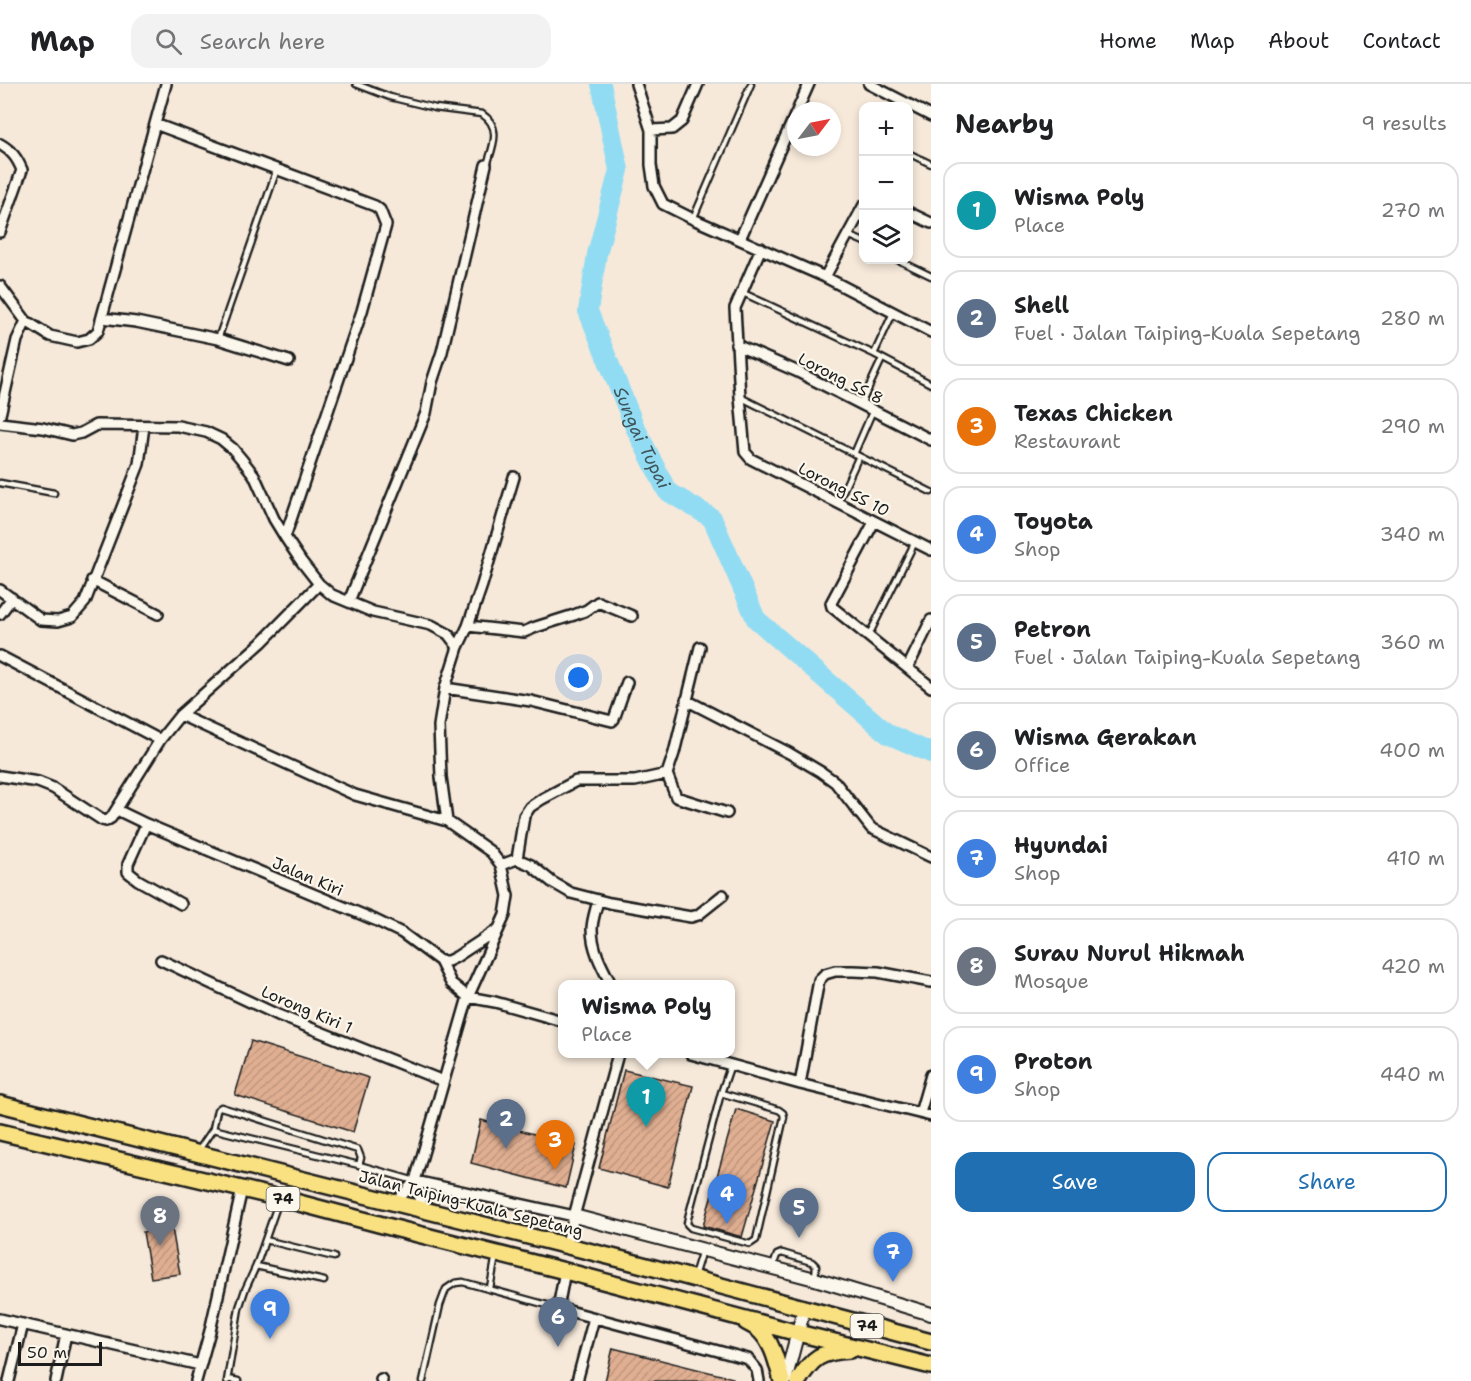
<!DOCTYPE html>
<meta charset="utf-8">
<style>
:root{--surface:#fff;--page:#f2f2f2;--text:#202124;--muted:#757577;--line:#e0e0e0;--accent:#1f6fb2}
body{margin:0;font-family:"Shantell Sans",sans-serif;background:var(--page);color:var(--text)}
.controls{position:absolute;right:18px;top:18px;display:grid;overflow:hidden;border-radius:12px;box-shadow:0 3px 9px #0003}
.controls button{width:54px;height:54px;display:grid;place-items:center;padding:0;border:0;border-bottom:2px solid var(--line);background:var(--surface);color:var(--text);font:30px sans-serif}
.compass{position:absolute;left:787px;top:18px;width:54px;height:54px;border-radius:50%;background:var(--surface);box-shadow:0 3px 9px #0003;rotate:58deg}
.scale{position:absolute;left:18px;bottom:15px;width:84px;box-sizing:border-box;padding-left:6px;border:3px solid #1c1c1c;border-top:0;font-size:16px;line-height:21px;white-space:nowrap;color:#1c1c1c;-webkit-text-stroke:4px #fbf7ec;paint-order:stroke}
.you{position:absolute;left:579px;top:594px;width:21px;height:21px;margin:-15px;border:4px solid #fff;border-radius:50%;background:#1a73e8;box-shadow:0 0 0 9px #1a73e833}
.badge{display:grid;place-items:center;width:39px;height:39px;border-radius:50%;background:var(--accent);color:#fff;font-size:20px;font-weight:700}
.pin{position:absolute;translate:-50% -50px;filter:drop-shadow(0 2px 3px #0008)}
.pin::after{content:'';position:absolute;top:32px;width:21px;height:18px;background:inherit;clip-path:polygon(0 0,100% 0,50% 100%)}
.popup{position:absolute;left:558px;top:896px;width:177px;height:78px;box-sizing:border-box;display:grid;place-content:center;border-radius:12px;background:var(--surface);filter:drop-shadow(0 2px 4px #0005);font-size:20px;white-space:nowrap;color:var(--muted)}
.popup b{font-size:22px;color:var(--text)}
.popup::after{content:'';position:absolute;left:50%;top:100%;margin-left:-12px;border:12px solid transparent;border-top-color:var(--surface)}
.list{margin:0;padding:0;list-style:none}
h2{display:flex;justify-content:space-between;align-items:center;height:78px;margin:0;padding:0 24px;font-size:26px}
h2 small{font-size:20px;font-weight:400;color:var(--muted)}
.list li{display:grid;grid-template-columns:39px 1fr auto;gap:18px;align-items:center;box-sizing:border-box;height:96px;margin:0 12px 12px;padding:0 12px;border:2px solid var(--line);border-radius:18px}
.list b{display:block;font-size:22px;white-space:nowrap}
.list p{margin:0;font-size:20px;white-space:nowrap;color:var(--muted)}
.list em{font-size:20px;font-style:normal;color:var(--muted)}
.actions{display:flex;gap:12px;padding:18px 24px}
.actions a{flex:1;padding:14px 0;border:2px solid var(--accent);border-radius:18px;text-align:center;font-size:21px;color:var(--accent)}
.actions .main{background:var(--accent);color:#fff}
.icon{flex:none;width:33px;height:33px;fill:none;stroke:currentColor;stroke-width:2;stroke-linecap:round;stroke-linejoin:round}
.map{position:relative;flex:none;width:931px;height:1297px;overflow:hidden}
header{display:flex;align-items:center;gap:36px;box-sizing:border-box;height:84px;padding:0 30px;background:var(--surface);border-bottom:2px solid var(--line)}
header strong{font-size:28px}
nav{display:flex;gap:33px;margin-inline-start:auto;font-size:21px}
.search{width:420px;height:54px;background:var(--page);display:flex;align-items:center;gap:15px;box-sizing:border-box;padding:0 21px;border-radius:18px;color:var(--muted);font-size:22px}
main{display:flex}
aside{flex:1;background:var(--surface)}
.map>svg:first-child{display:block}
</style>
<header>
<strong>Map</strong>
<div class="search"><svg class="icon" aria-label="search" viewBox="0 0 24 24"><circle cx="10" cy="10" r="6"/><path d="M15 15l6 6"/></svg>Search here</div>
<nav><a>Home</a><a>Map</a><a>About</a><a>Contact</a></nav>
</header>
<main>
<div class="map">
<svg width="931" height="1297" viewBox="0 0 931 1297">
<defs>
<pattern id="building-hatch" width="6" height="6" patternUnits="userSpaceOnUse" patternTransform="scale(1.5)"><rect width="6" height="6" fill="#e0af92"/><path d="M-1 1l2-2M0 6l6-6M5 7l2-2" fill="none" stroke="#c0967d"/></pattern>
</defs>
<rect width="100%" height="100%" fill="#f6e9da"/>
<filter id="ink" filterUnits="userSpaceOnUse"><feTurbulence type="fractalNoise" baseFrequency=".0167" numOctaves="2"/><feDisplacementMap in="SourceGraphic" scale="12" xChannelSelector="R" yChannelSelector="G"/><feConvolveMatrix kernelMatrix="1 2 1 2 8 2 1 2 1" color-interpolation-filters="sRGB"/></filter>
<g filter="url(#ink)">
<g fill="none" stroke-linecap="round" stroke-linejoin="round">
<path stroke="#92dcf3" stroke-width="20" id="s1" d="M601,0L619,86L597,170L588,227L634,341L667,407L712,434L756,535L888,650L931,669"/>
</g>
<path fill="url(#building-hatch)" stroke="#1c1c1c" stroke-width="1.5" d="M251,957L369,994L353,1048L235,1011Z
M624,986L693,1002L668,1103L599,1084Z
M736,1025L775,1037L742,1153L703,1142Z
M481,1036L576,1061L566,1104L471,1079Z
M172,1144L180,1190L151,1194L143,1148Z
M613,1264L733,1294V1297H605Z"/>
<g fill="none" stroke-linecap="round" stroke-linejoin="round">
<defs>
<path id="service" d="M356,0L390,13L435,24L482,30C502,43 493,62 487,81
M908,69L931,80
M693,135L751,0
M848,151L864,158
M898,176L931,192
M741,208L874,270L931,300
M218,255L277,85
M874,270L893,229
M740,313L931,408
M861,320L882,275
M854,370L873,326
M0,399L54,409
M838,418L859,372
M868,553L915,458
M721,1009L779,1026L783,1029L784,1033L756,1156L750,1160L691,1144L687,1140L688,1134L721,1009L731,980
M213,1045L217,1026L221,1023L358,1066L361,1074L359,1081
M198,1067L213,1045L359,1081L415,1097
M265,1156L334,1173
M256,1182L279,1116
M773,1182L777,1171L782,1169L812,1178L816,1182L815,1195
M694,1192L702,1166
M490,1204L496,1171
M228,1295L238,1297
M227,1297L239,1224L245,1206L256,1182L324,1197
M423,1297L440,1221L446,1205L455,1199L463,1198L558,1224"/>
<path id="minor" d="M636,0L651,46V81L654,102L663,120L693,135L825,193L931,248
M869,0L931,32
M797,27L809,0
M155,40L375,122L380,126L386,141L362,227L285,453
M651,46L672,45L682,37L698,0
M0,60C12,67 17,74 22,86L0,148
M908,128L931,139
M740,155L796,29
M761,164L735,224L740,313L745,368L751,375L931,466
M825,193L864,121
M0,202L26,237L50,252L77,258L89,255L98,247L166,0
M102,234L136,238L218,255L289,277
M736,261L796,287L931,356
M0,331L17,256L26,237
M0,339L43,344L72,351L81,349L96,341L178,342L206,348L221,355L233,365L243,377L254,391L274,435L285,453L301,477L319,500L332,511L373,528L431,541L448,550L458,563
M874,438L831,519L832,523L931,603
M92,496L158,530
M0,506L41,536L58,537L72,533L85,518L139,380L144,342
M349,517L426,329L432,298L442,268L486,81
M0,530L12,514
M468,542L524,548L536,543L574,531L587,526L598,518L632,532
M0,572L160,656
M908,583L931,536
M445,604L531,617L612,637L614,635L627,598
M686,616L789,669L821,688L835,698L871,744L931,773
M180,631L355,711L447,737L491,768L501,781L508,812L505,831L468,913L415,1097L396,1118
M667,690L676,713L727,729
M0,692L38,698L53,704L102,736L106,737L111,734L160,656L180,631L261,559L319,500
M117,726L146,740L375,836L402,849L440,877L451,899L468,913L495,918L562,937
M447,737L441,693L439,642L445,604L458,563L468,542L482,501L514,393
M146,740L128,780V788L138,796L181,820
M517,775L524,732L530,723L542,715L576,697H635L667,690L674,669L700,563
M501,781L517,775L531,781L552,798L571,809L610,819L691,833L698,831L723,811
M598,816C596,826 592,836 592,845C592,865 602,883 611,900
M161,876L278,931L443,997
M440,877H448L456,873L497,846
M691,970L800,1000L931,1032
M800,1000L819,896L825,890L835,887H853L878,888L931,898
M920,1029L931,991
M415,1097L574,1132
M415,1097L423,1125
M566,1162L618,970
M565,1187L558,1224L748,1275L757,1286L759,1297
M0,1235L200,1281
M381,1295L382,1297
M9,1297L23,1240
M56,1297L66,1250
M196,1297L210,1247L242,1105
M577,1297L594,1234"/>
<path id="tertiary" d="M574,1132L815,1195L931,1230
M785,1297L804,1225"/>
<path id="primary" d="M0,1020L628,1177L931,1258
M0,1048L280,1114L394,1144L565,1187L798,1249L931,1282
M746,1238C750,1240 755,1243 758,1245C773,1258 777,1279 782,1297
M798,1297C813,1273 820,1268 850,1266"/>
</defs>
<use href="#service" stroke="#1c1c1c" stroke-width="9"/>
<use href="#minor" stroke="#1c1c1c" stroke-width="14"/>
<use href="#tertiary" stroke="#1c1c1c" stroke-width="16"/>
<use href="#primary" stroke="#1c1c1c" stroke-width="20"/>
<use href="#service" stroke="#fbf7ec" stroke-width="4.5"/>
<use href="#minor" stroke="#fbf7ec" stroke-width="9"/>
<use href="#tertiary" stroke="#fbf7ec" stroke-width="12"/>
<use href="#primary" stroke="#f9e181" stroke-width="15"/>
</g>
</g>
<g text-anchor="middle" stroke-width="4.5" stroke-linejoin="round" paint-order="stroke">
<g fill="#fbf7ec" stroke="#5f5e5a" stroke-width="1.5">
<rect x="266.5" y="1103" width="33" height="24" rx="4.5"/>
<rect x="850.5" y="1230" width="33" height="24" rx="4.5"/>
</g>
<g font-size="15" font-weight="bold" fill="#1c1c1c">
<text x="283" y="1120">74</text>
<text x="867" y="1247">74</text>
</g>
<g font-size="16" fill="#1c1c1c" stroke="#fbf7ec">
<text transform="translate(841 294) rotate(27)" y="6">Lorong SS 8</text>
<text transform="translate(844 405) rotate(27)" y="6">Lorong SS 10</text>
<text transform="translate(308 792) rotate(23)" y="6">Jalan Kiri</text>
<text transform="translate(307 925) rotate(23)" y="6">Lorong Kiri 1</text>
<text transform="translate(471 1119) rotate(14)" y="6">Jalan Taiping-Kuala Sepetang</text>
</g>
<g font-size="18" font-style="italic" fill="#3f565c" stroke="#fbf7ec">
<text dy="6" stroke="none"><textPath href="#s1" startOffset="370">Sungai Tupai</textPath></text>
</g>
</g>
</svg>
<div class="controls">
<button>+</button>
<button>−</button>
<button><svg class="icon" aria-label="layers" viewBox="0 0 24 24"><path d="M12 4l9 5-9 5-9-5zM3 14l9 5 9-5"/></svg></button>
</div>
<svg class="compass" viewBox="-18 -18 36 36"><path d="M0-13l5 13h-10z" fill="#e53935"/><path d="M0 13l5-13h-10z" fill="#757577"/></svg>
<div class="scale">50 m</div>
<div class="you"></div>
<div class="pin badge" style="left:646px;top:1043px;background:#0f9aa8">1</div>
<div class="popup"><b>Wisma Poly</b>Place</div>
<div class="pin badge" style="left:506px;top:1065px;background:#5c6f8a">2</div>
<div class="pin badge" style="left:555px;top:1086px;background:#e8710a">3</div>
<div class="pin badge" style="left:727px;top:1140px;background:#3f7fe0">4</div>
<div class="pin badge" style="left:799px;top:1154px;background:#5c6f8a">5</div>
<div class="pin badge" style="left:558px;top:1263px;background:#5c6f8a">6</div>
<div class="pin badge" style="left:893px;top:1198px;background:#3f7fe0">7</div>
<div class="pin badge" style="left:160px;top:1162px;background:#6b7280">8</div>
<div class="pin badge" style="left:270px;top:1255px;background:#3f7fe0">9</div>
</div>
<aside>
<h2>Nearby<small>9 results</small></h2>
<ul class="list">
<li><span class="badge" style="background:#0f9aa8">1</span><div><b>Wisma Poly</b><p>Place</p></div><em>270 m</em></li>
<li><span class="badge" style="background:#5c6f8a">2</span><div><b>Shell</b><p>Fuel · Jalan Taiping-Kuala Sepetang</p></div><em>280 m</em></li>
<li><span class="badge" style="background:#e8710a">3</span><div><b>Texas Chicken</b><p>Restaurant</p></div><em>290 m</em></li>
<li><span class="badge" style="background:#3f7fe0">4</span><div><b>Toyota</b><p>Shop</p></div><em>340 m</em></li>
<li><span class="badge" style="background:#5c6f8a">5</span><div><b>Petron</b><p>Fuel · Jalan Taiping-Kuala Sepetang</p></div><em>360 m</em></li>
<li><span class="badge" style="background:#5c6f8a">6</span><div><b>Wisma Gerakan</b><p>Office</p></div><em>400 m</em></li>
<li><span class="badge" style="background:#3f7fe0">7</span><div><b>Hyundai</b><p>Shop</p></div><em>410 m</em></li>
<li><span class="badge" style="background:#6b7280">8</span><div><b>Surau Nurul Hikmah</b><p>Mosque</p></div><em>420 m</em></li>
<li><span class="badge" style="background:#3f7fe0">9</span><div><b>Proton</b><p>Shop</p></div><em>440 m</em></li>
</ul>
<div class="actions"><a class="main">Save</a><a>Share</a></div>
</aside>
</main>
